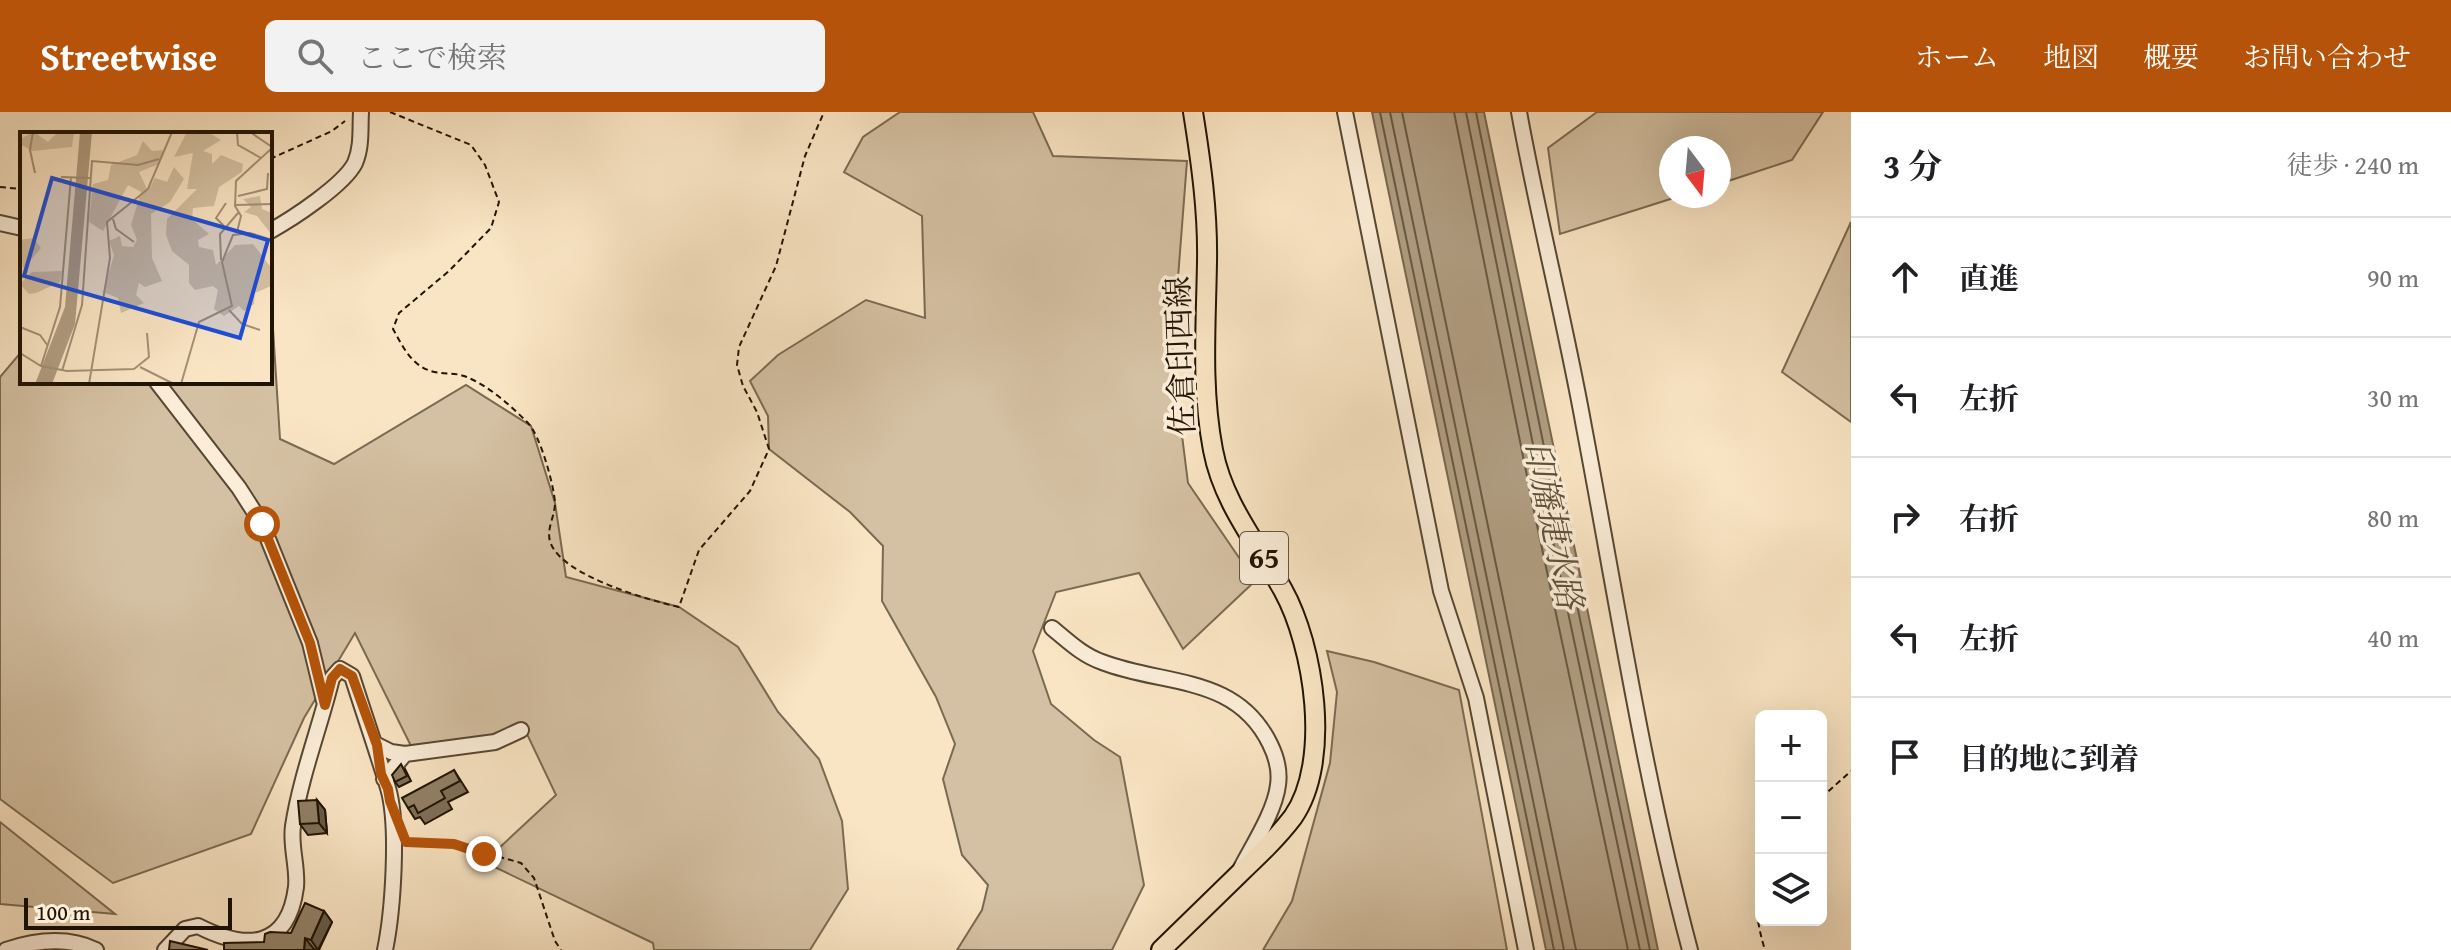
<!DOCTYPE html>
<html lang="ja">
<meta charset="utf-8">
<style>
:root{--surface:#fff;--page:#f2f2f2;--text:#202124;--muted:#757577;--line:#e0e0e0;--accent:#b45309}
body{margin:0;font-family:"Gentium Book Plus","Noto Serif JP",serif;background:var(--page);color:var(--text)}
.controls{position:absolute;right:24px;bottom:24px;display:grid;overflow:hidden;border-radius:12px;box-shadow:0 8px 32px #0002}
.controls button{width:72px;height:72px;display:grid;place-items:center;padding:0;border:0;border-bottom:2px solid var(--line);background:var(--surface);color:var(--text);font:40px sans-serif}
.compass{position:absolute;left:1659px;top:24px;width:72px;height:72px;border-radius:50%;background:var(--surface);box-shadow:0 8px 32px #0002;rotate:164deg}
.scale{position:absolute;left:24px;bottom:20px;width:208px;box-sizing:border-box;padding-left:8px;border:4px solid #211301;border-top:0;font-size:22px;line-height:28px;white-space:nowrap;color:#211301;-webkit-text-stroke:6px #fbedd8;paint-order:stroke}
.stop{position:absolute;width:24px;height:24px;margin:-18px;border:6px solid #b45309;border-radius:50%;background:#fff}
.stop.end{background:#b45309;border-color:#fff;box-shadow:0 2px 8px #0008}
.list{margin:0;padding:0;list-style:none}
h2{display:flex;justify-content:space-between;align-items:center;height:104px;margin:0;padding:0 32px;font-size:34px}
h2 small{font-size:26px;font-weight:400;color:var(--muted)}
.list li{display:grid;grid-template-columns:52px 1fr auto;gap:24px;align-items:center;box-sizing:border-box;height:120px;padding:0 32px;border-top:2px solid var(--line)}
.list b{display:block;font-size:30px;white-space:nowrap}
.list em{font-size:26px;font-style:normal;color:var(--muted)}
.icon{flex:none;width:44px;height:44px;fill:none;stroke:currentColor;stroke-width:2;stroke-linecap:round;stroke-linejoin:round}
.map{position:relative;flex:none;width:1851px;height:838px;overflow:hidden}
header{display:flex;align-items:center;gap:48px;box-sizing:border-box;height:112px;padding:0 40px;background:var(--accent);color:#fff}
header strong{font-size:38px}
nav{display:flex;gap:44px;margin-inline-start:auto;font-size:28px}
.search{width:560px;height:72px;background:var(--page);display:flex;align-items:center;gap:20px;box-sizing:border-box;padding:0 28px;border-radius:12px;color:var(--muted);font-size:30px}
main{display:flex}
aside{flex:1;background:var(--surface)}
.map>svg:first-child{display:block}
</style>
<header>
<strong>Streetwise</strong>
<div class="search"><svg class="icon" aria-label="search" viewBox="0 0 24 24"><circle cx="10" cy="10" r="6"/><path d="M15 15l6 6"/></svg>ここで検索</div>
<nav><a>ホーム</a><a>地図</a><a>概要</a><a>お問い合わせ</a></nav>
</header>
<main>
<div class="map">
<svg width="1851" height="838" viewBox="0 0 1851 838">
<rect width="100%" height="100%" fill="#f9e4c3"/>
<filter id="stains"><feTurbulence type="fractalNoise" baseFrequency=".0025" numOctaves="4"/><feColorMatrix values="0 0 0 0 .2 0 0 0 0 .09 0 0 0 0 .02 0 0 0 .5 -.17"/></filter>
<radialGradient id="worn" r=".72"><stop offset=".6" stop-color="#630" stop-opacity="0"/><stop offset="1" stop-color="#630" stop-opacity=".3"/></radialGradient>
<path fill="#d4c0a2" stroke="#7a6a52" stroke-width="2" d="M900,0H1033L1053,44L1187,49L1172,244L1188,371L1255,469L1183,537L1139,461L1056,480L1033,539L1051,592L1094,628L1120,645L1144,773L1112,838H957L982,798L988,773L962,743L943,667L955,632L936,585L882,489L883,434L850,400L769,337L768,304L750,269L778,243L866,188L925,206L922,104L844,60L863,25Z
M1597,0H1823L1792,48L1719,72V36H1671V84H1680L1560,122L1548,36Z
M1851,110V310L1782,260Z
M270,170L280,327L334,352L466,273L531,314L555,391L566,465L679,495L738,535L778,600L819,647L842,709L848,777L810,838H654L653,831L484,750L556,683L527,622L411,634L355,521L304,606L251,722L113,771L0,687V265L22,239V270H270Z
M1327,539L1374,550L1459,578L1507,838H1263L1292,789L1330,651L1337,580Z
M0,710L115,802L0,792Z"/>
<path fill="#b09d81" stroke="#77664e" stroke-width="2" d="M1372,0H1484L1658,838H1546Z"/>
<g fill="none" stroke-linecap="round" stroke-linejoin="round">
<path stroke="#685841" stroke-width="2" d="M1380,0L1554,838
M1390,0L1564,838
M1402,0L1576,838
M1454,0L1534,399L1628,838
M1466,0L1546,397L1640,838
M1476,0L1556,394L1650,838"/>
<defs>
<path id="minor" d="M1345,0L1441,479L1476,586L1526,838
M1519,0C1538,105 1565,209 1584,315C1617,489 1644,666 1690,838
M0,111L22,116
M270,119C292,107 344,73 355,51C362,35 360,17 361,0
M157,270L239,376L262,412L310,531L324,589
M1052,516C1068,529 1082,543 1102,550C1164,574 1236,562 1270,632C1276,644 1280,659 1278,673C1275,699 1253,733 1241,756
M377,633L391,640L405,642L495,630L521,618
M384,667L405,642
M6,838C36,828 67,824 96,838
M165,838L185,817L198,814C245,838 288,838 296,775C298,755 290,734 293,714C301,663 320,615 332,566L340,557L352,564C364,602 377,639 388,676C399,713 393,799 385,838"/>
<path id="major" d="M1161,838C1187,813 1213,787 1239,762C1258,744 1277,726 1293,705C1332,649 1314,534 1283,478C1257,431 1223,391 1213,338C1201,276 1206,213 1207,150C1208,100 1201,50 1193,0"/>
</defs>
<use href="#minor" stroke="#574732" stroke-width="18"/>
<use href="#major" stroke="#211301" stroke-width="22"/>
<path stroke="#211301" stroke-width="2" stroke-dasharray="6 4" stroke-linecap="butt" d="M390,0L471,33L485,53L499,90L491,116L449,159L399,201L393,217C402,233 410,251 428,258C439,263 453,260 464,264C488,273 510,293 528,311C540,323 554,373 555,391C555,405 545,418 551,432C564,464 648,488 679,495L699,438L750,379L769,337L757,300L743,274L737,253L739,235L776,154L805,44L824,0
M270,47L332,19L345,9
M0,75L22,77
M1821,686L1851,659
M410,731L454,732L521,751L534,766L555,829L561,838
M1761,760C1753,787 1757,812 1765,838"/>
<use href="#minor" stroke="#fbedd8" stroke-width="14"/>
<use href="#major" stroke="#f9e4c3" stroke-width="18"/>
</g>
<path fill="#7d6e58" stroke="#211301" stroke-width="2" d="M405,657L411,669L399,675L395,670Z
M454,658L468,680L448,690L452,697L425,712L420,705L415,707L408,696Z
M317,688L325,698L327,721L308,723L300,712Z
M324,799L332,810L319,838L264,830L291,821Z"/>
<path fill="#665a47" stroke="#211301" stroke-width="2" d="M317,688L325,698L327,721L319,711Z
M324,799L332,810L318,838L311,828Z
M305,826L313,836V838H304Z"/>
<path fill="#918066" stroke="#211301" stroke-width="2" d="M401,652L407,664L395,670L392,663Z
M454,658L460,669L441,679L445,686L418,701L414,693L408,696L402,686Z
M317,688L319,711L300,712L298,689Z
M305,791L324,799L311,828L305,826L304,838H224V831L264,830L265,822L270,820L291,821Z
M170,829L208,838H169Z"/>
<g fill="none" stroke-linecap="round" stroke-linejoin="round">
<path stroke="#b45309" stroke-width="10" d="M262,412L310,531L325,593L332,566L340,557L352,564L377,633L381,662L388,677L390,689L406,730L454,732L484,742"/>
</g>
<g text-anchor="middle" stroke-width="7" stroke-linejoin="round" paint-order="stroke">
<rect fill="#fbedd8" stroke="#625442" stroke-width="2" x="1240" y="420" width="48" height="52" rx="6"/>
<g font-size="30" font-weight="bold" fill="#211301">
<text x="1264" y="456">65</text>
</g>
<g font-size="32" fill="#211301" stroke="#fbedd8">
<text transform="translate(1180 244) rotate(-92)" y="11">佐倉印西線</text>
</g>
<g font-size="34" font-style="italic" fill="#61513b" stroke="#fbedd8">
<text transform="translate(1554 413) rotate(78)" y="12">印旛捷水路</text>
</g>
</g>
<g transform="translate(20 20)">
<rect width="252" height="252" fill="#f9e4c3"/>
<path d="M14,0L28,10L38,0H54L52,15L12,19L0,12V7ZM167,0H188L201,8L183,19L192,22V32L201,23L223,32L222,40L199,55L194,74L173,76L172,87L189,102L178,108L179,115L193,118L196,133L215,113L233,112L252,137L251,154L235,161L234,172L224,179L219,174L204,184L194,177L198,158L193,154L175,158L169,151V133L152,119L146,103L147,87L177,57H167L173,21L154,25ZM123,9L132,19L143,18L139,32L119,40L128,59L135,46L147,50L154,35L164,47L150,70L131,82L132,126L142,149L125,155L119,151L116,163L124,171L101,181L98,166L83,160L94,123L89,109L100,104L102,114L113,115L117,108L111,93L121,60L108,53L83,99L69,90L73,52L88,48L91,33L117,23ZM240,64L242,77L252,81V103L237,84L224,80L231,75L223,67ZM13,106L21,116L3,137L0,108ZM42,139L40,150L16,161L9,162L0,152L12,140Z" fill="#d4c0a2"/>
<path d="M60,0H72L55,192L32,252H15L45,175Z" fill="#b09d81"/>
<path fill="none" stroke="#a39075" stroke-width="2" d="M13,0L10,18L15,41M217,0L218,13L241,26M230,0L252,15M41,45L71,46M218,64L247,57L248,41M216,73L252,72M93,87L96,97L114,110M204,94L196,86L206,71M217,100L221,84L215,74L216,49L252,16M201,128L200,102L218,81M209,178L222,192L240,198M0,195L20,203L28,214M0,221L21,234L47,239L114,237L129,225L127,201M21,234L40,175L51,45M120,235L154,252M42,239L62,173L72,29L118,33L139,27M69,252L90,126L87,90L128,57L152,0M161,252L179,190L212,174L202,130L213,103L230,101L252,108"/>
<path fill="#1d4ed8" fill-opacity="0.15" stroke="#1d4ed8" stroke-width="4" d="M32,46L248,108L220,206L4,144Z"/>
<rect width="252" height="252" fill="none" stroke="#211301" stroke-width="4"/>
</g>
<rect width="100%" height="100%" filter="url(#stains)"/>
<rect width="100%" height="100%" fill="url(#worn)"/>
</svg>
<div class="controls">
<button>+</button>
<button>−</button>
<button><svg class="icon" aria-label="layers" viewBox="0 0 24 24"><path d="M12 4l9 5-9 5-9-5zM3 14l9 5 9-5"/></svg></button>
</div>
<svg class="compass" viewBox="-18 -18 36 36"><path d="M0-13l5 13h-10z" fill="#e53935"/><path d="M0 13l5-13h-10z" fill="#757577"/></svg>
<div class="scale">100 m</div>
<div class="stop" style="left:262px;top:412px"></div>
<div class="stop end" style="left:484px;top:742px"></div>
</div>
<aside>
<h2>3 分<small>徒歩 · 240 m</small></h2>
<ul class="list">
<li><svg class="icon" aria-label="ahead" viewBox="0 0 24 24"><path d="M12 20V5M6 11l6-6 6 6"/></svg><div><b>直進</b></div><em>90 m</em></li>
<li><svg class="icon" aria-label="left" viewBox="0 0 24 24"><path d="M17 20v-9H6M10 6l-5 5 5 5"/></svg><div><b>左折</b></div><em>30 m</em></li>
<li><svg class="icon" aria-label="right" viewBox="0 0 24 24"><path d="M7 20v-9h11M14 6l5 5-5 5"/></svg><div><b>右折</b></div><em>80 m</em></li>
<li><svg class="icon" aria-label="left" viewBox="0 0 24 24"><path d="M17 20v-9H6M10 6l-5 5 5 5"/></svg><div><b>左折</b></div><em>40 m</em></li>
<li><svg class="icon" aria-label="arrive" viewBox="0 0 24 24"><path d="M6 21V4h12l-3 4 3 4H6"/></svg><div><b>目的地に到着</b></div></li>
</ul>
</aside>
</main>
